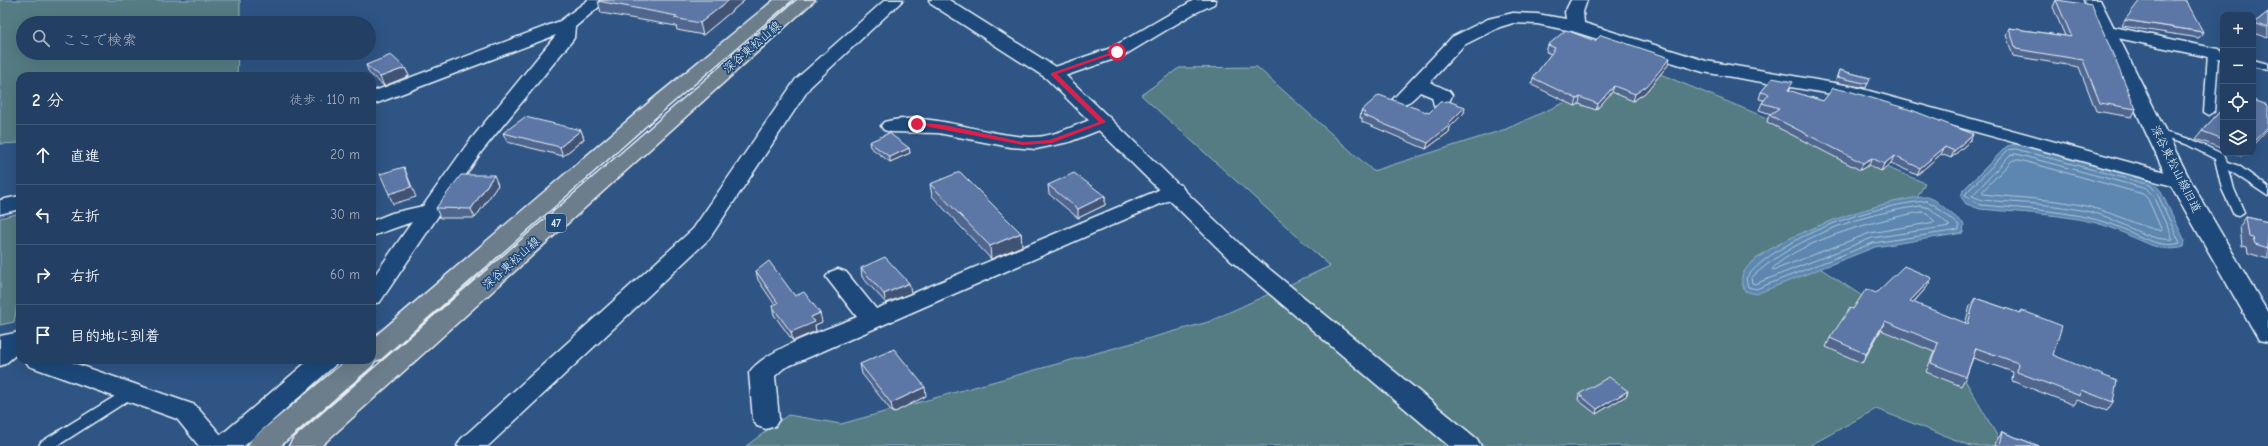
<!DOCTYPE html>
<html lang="ja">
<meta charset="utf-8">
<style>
:root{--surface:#234064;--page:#2f4b6d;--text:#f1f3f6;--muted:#a3afbf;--line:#405978}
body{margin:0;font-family:"Comic Neue","Klee One",sans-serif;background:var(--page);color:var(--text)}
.controls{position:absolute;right:12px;top:12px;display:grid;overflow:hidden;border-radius:8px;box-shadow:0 4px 16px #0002}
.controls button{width:36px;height:36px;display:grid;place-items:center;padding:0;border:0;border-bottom:1px solid var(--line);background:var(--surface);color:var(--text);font:20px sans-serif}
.stop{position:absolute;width:12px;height:12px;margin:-9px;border:3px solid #e11d48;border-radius:50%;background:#fff}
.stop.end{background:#e11d48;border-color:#fff;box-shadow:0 1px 4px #0008}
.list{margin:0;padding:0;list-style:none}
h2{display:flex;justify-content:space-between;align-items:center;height:52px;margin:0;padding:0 16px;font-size:17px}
h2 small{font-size:13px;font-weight:400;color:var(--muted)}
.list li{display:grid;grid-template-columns:26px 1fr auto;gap:12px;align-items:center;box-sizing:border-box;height:60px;padding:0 16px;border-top:1px solid var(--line)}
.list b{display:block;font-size:15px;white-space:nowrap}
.list em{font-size:13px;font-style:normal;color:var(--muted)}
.icon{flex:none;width:22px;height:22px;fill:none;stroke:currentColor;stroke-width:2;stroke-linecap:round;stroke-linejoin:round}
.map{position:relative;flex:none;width:2268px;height:446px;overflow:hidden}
.search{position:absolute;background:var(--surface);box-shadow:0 4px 16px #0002;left:16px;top:16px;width:360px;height:44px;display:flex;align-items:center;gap:10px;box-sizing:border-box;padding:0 14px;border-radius:22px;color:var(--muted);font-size:15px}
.panel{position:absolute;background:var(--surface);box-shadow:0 4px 16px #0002;left:16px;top:72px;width:360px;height:292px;border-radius:12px}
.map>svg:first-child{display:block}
</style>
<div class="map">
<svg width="2268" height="446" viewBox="0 0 2268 446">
<rect width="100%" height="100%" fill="#2f5585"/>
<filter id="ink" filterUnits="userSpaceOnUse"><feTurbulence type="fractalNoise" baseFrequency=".025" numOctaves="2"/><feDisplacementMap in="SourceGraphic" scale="8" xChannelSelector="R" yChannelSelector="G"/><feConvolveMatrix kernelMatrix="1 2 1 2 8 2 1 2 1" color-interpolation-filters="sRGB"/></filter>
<g filter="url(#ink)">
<path fill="#547c83" stroke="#9eb6be" d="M0,0H240V23H23V53H238L237,76H20V143L0,144Z
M1257,67L1373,171L1506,129L1643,67L1925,183L1905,221L1794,251L1950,354L2003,446H1971L1876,409L1809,446H746L788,415L841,424L1208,322L1330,266L1141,95L1179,68Z
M20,213V291L14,322L0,325V218Z"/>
<path fill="#5d87b0" stroke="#95b1cd" d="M2016,144L2153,182L2160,190L2185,241L2184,247C2160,254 2138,239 2117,230C2079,214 2021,213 1980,209L1966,204L1961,197L1963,190L2007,146Z
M1928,197L1935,200L1964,224L1963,233L1875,247L1756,294L1745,291C1743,287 1741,281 1742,277C1750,242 1895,195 1928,197Z"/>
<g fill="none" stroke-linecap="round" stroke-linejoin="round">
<path stroke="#b0c7db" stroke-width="1" d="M2016,149L2150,185L2157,193L2180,243C2156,250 2133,231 2111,224C2069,210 2025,209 1981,205L1965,196L1967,192L2008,150Z
M2016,154L2147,189L2153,196L2173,239C2148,242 2122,221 2098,214C2060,204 2021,203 1982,200L1972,196L2010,155Z
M2013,160H2020L2143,194L2148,199L2162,231C2137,226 2114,213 2090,207C2059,199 2016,198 1983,194V191Z
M1926,201L1933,204L1959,225V230L1873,243L1756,289L1748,287L1746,278C1779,236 1873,205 1926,201Z
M1921,206L1930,208L1950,226L1872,238L1755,284L1752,283L1751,278C1797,236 1860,214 1921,206Z
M1921,212L1927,213L1935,222L1870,233L1774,270L1772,269C1800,240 1881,219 1921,212Z"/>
<defs>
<path id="lane" d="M2213,50L2223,53V59L2218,58L2214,112L2209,115L2204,112L2208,53Z
M2253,60L2268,64V70L2253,66Z
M2156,130L2193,140L2224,155L2227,162L2239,166L2268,187V196L2229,170L2234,189L2244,212L2238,216L2234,215L2222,189L2215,159L2186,144L2152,135L2151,133Z
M13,346L18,348L20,351L5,364L0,366V354Z
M130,387L135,388L137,392L135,396L57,446H39L41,442Z"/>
<path id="street" d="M588,0H607L575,27L574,38L571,42L482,151L380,302L372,304V279L412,222L372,236V221L392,213L423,206L468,143L556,35L372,105V92L560,21Z
M885,0H903L810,87L709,239L488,446H457L461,439L693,229L796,79Z
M1194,0H1216L1214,4L1193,14L1123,56L1053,80L1046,78L1044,74L1046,70L1111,48Z
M1571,0H1587L1583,12L1584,23L1706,61L1851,86L2187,178L2191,182L2187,186L2180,188L1849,97L1703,72L1572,31L1537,24L1513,23L1500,27L1464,45L1430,82L1449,91L1452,95L1448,105L1441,107L1434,105L1432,97L1420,92C1412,100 1408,106 1396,103L1393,99L1452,37L1488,19L1513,13L1537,14L1566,19L1565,12Z
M2109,26L2213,48L2219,49L2222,53L2219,57L2213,58L2103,35L2100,31L2103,27Z
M1103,116L1110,118L1113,122L1110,126L1069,142L1036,149L1010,147L938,133L891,132L884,130L881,126L884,122C933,110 981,136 1030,137C1056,138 1078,122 1103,116Z
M1173,184L1181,185L1184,190L1181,195L784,368L775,376L779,419L775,426L766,429L757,426L753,419L749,373C763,350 830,328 857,317L826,277L830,272L838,269L846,272L876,309Z
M20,196V209L0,214V200Z
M20,332V350L0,354V336Z
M25,360H65L195,405L221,435L309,360H338L334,366L244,446H199L177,419L29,366Z"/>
<path id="secondary" d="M929,0H949L1060,70L1246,250L1477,439L1481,446H1449L1230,260L1046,78L931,4Z
M2084,0H2100L2191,182L2268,313V342L2259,340L2169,182Z"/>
<path id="primary" d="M774,0H792L667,107L381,359L375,361L372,366L280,446H248L252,439L347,360H372V339L653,99Z
M797,0H815L321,446H289L293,439Z"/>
</defs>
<use href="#lane" stroke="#e8f1f8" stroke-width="3"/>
<use href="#street" stroke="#e8f1f8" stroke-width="3"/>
<use href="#secondary" stroke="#e8f1f8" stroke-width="3"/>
<use href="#primary" stroke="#e8f1f8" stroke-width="3"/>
<use href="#lane" fill="#1f4a7a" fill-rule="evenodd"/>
<use href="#street" fill="#1f4a7a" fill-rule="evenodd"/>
<use href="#secondary" fill="#1f4a7a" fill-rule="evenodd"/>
<use href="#primary" fill="#6c7d8b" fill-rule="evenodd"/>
</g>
<path fill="#4f668e" stroke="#e8f1f8" d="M745,0L703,35L677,30L676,26L601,13L598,1Z
M2056,0L2136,109L2132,117L2096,111L2079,67L2013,56L2006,35L2009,28L2065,36L2053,7Z
M2268,12V38L2253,33V25L2254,23Z
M2125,20L2203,32L2199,38L2122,26Z
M1595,41L1668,65L1645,93L1633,101L1612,92L1596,110L1579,104L1575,106L1532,85L1533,78L1551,54L1546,52L1548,45Z
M366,65L405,68L409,76L384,86L369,73Z
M1839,70L1870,78L1866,88L1835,82Z
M1790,88L1789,91L1823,101L1973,134L1970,141L1951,158L1941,154L1917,175L1891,163L1881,171L1869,165L1860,170L1767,122L1769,115L1771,114L1759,110L1762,103L1764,100L1759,99L1761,92Z
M1465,107L1464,113L1450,127L1449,132L1426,149L1362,122V118H1360L1361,111L1429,113Z
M2223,108V149L2196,139L2202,131Z
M581,130L584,139L563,156L507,142L503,133Z
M869,142L909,148L910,153L890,162L870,147Z
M2233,153H2245L2241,156Z
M930,184L1021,233L1022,246L991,259L932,196Z
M498,185L475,218H440L436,208Z
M1048,185L1105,196V205L1078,218L1049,194Z
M2246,217L2268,222V259L2248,253L2247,247L2242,246L2240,226Z
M861,268L911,293L886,303L862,277Z
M756,271L795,296L822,322L815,325L816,331L793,341L774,315L772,306L775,305L758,280Z
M1927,287L1913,303L1965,324L1970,306L1975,298L2019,313L2021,310L2053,355L2113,402L2107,411L2077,400L2074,405L2012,381L2013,372L1973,358L1966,377L1961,386L1926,372L1934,352L1881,330L1862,363L1826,347L1830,338L1853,309Z
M860,364L926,396L893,413L862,374Z
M1628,391L1626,396L1596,414L1578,400L1579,394Z
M2002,432L2039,446H1995L1996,442Z"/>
<path fill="#405374" stroke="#e8f1f8" d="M729,0H745L703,35L700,23Z
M1670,58L1668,65L1645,93L1633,101L1635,94Z
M405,68L409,76L384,86L380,77Z
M1614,86L1612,92L1596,110L1598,104Z
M1580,97L1579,104L1575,106L1577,99Z
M1465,107L1464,113L1450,127L1449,132L1426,149L1428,143Z
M2268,127V129L2253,145V142Z
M581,130L584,139L563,156L560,147Z
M1973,134L1970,141L1951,158L1954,151Z
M1945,147L1941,154L1917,175L1920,168Z
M909,148L910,153L890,162V157Z
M1894,156L1891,163L1881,171L1884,164Z
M1872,158L1869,165L1860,170L1863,163Z
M404,167L416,197L393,204L389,194Z
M494,175L498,185L475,218L471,209Z
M1105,196V205L1078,218V209Z
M1021,233L1022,246L991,259L990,246Z
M1932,278L1927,287L1906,310L1910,301Z
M909,283L911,293L886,303L884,294Z
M820,313L822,322L815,325L816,331L793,341L791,332L811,317Z
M1885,321L1881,330L1862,363L1866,354Z
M925,387L926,396L893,413L891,403Z
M1628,391L1626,396L1596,414L1597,409Z"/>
<path fill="#5c77a5" stroke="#e8f1f8" d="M600,0H729L700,23L674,18L677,16L598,1Z
M2056,0L2092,5L2136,109L2100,103L2083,60L2016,49L2009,28L2072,37Z
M2140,0H2186L2203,32L2125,20Z
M2268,12V28L2254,23Z
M1566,30L1595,41L1601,35L1670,58L1647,86L1635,94L1614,86L1598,104L1580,97L1577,99L1533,78L1555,48L1548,45Z
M391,55L405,68L380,77L366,65Z
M1839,70L1870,78L1868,84L1837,77Z
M1772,78L1793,82L1788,90L1823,101L1833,88L1852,92L1914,111L1973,134L1954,151L1945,147L1920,168L1894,156L1884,164L1872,158L1863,163L1769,115L1779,108L1762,103L1769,94L1761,92Z
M1379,95L1429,113L1440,102L1448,101L1465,107L1448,124L1450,125L1428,143L1363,115L1365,113L1361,111Z
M2253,100L2268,105V127L2253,142Z
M2223,108V139L2202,131Z
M525,117L581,130L560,147L503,133Z
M889,133L909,148L890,157L869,142Z
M404,167L411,187L389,194L380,174Z
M960,172L1021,233L990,246L930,184Z
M1074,173L1105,196L1078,209L1048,185Z
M461,175H494L471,209L436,208Z
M2246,217L2268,222V248L2255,244L2253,238L2249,237Z
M885,257L909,283L884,294L861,268Z
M769,261L795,296L804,292L820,313L811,317L815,322L791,332L772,306L778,303L756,271Z
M1904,266L1932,278L1910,301L1968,324L1975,298L2020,313L2021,310L2062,326L2053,355L2117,381L2113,402L2081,390L2080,396L2017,372L2018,363L1976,348L1966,377L1931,363L1938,343L1885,321L1866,354L1830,338L1850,308L1853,309L1866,289L1876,293Z
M894,349L925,387L891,403L860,364Z
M1609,377L1628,391L1597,409L1579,394Z
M2002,432L2039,446H1999Z"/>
</g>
<path fill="#e11d48" d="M1115,51L1119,52L1057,74L1106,122L1052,143L1023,145L914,124L917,122L945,125L1023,142L1049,140L1099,122L1051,75V73Z"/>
<g text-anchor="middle" stroke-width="3.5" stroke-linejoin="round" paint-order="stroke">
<rect fill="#1f4a7a" stroke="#acbfd2" stroke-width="1" x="546" y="214" width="20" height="18" rx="3"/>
<g font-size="11" font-weight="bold" fill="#e8f1f8">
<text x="556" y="227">47</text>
</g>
<g font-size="12" fill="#e8f1f8" stroke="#1f4a7a">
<text transform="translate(752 47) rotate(-41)" y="4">深谷東松山線</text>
<text transform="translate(2176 169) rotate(63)" y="4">深谷東松山線旧道</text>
<text transform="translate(511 263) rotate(-42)" y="4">深谷東松山線</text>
</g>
</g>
</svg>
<div class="controls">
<button>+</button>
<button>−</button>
<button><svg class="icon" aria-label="locate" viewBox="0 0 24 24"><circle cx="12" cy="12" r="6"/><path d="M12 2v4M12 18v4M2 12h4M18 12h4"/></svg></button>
<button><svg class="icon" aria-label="layers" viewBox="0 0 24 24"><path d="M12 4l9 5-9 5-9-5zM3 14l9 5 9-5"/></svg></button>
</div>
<div class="stop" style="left:1117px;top:52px"></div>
<div class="stop end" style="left:917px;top:124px"></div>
<div class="search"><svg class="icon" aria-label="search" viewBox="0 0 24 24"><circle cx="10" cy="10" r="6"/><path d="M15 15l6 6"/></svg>ここで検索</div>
<section class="panel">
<h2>2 分<small>徒歩 · 110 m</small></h2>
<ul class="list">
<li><svg class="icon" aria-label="ahead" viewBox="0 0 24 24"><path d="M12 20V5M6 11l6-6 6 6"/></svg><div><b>直進</b></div><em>20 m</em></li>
<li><svg class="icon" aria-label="left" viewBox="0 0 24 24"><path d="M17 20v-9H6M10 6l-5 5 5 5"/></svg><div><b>左折</b></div><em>30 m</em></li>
<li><svg class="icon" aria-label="right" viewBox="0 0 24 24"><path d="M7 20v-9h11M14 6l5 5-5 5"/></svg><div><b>右折</b></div><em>60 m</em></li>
<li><svg class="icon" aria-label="arrive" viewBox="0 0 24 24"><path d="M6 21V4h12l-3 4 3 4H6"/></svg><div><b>目的地に到着</b></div></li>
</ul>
</section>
</div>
